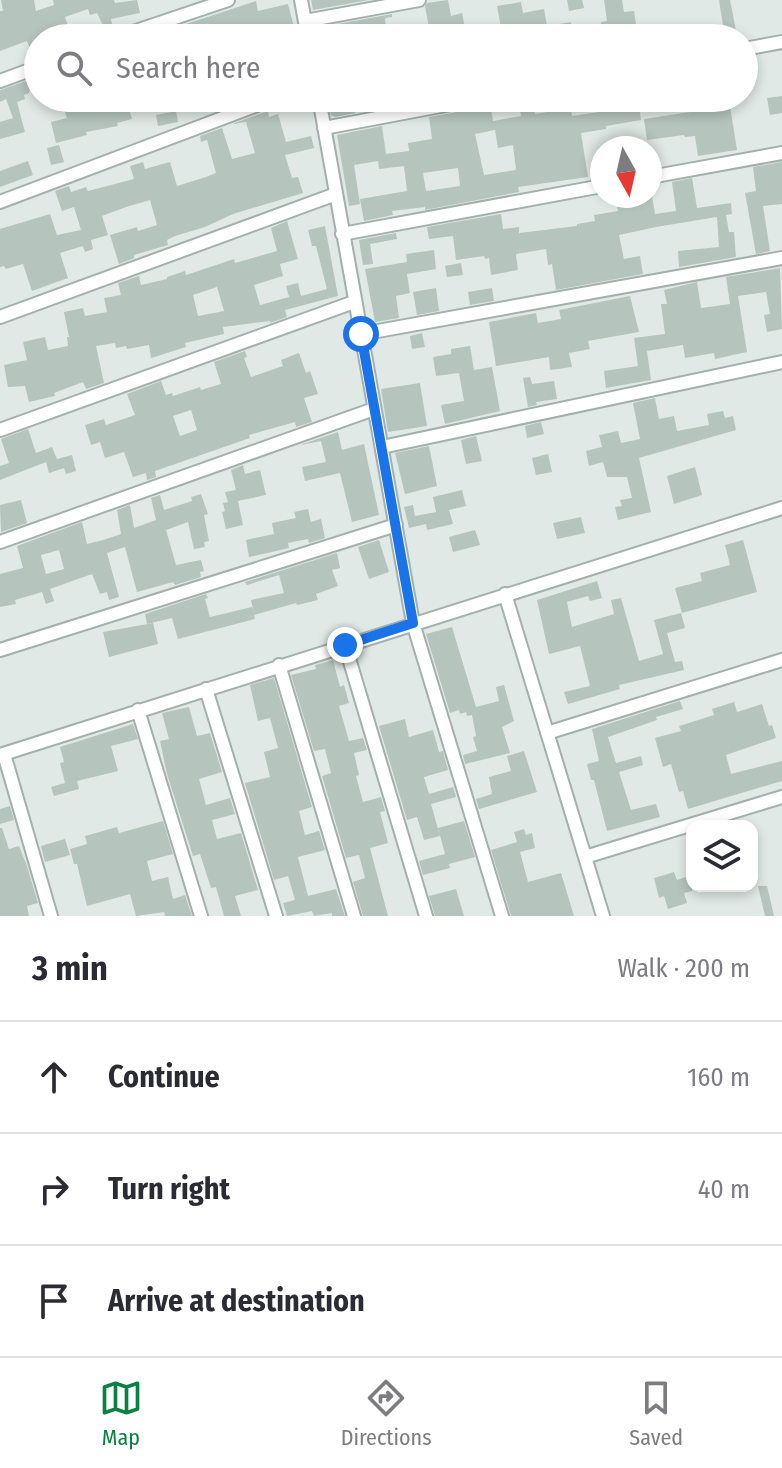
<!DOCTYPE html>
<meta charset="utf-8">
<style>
:root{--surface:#fff;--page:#f7f7f7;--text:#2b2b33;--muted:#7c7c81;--line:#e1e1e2;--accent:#0b8043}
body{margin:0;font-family:"Fira Sans Condensed",sans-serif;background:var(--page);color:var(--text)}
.controls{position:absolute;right:24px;bottom:24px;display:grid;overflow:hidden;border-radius:16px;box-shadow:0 4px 12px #0003}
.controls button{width:72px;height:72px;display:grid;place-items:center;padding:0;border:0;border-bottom:2px solid var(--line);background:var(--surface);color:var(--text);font:40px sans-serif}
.compass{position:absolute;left:590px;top:136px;width:72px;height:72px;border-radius:50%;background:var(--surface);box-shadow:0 4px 12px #0003;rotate:172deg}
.stop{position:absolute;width:24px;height:24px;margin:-18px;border:6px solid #1a73e8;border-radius:50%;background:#fff}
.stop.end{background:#1a73e8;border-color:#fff;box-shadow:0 2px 8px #0008}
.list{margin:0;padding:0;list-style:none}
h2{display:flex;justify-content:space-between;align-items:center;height:104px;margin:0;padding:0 32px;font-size:34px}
h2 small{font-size:26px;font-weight:400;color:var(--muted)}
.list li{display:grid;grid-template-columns:52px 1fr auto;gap:24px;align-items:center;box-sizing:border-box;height:112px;padding:0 32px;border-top:2px solid var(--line)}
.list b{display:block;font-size:30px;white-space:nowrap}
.list em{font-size:26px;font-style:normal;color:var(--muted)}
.icon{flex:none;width:44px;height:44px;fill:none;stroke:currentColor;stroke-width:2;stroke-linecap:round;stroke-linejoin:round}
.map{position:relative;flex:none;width:782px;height:916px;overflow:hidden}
.search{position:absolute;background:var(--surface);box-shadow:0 4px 12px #0003;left:24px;right:24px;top:24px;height:88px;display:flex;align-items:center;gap:20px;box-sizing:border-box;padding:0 28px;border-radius:44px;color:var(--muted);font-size:30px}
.sheet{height:440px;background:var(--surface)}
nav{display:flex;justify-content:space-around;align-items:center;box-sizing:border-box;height:112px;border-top:2px solid var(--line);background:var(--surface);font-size:22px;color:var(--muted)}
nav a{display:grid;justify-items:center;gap:4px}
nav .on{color:var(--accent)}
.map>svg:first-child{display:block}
</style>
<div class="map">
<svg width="782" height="916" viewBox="0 0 782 916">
<rect width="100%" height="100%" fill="#e0e9e5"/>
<path fill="#b6c4be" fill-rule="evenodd" d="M1,0H34L36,11L54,5L53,0H114L115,3L137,0L140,13L111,19L113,29L107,34L97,13L90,15L88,9L65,17L72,38H38V58L34,59L27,41L0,51V11H3Z
M311,0H369L313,10Z
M448,0L451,16L462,13L465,28L476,26L478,38H431L425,6L427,3Z
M567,0H582L584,8L569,11Z
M604,0H622L624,12L634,11L638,38H625L624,32L601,36L602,38H503L497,6L521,2L523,13L544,9L547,26L571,22L572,31L601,26V22L607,21Z
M719,0H730L737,36L725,38Z
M256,1L258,11L288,4L297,38H169L168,30Z
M392,14V17L385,18L387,38H374L373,32L351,35L352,38H317L316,28Z
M38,77V87L29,91V93L24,95L25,99L17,102L25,132L0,139V122L13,118L6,99L0,102V90Z
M782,96V113L770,115L767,98Z
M60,98H158V102L129,109L132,119L117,123L118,126L86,132L87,135L56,143L51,122L67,118Z
M200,98H233V102L202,109Z
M328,98H338L339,106L354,104L355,113L335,117L331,115Z
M518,98H532L535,114L571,108L572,116L620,109L618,98H638L641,120L606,126V129L581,133L588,177L518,187L519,192L425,210V207L392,211L393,215L364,221L360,199L407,191L404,166L379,169L378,161L354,165L360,204L349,206L337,135L382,126L386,154L409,151L408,143L432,139L429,117L485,107L490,103L493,121L521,116ZM495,130L498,148L513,145L516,170L484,175L475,134ZM458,168L460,186L426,191L423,173Z
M730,106L737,150L698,156L695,136L685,137L684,135L647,140L644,119Z
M176,111L178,122L158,126L156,115Z
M268,111L269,117L278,114L286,142L311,136L314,148L285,155L292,178L298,177L303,193L233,214L205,227L175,236L167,240L168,245L134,255V258L119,264L110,235L137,227L138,231L157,225L150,200L126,207L102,216L108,235L91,240L93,249L85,252L83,246L60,253L68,278L32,291L23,264L6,269L4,266L0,267V229L50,214L57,235L81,230L74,207L62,211L55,191L69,186L71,192L86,187L88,191L134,179L130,166L143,162L145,169L170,162L177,186L206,177L216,173L207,140L201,142L200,136L222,128L232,159L255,153L246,122L232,124Z
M59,145L64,162L51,165L47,148Z
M28,161L33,175L0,187V171Z
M782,162V204L763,206L770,251L756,254L745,193L756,191L753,167Z
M692,178L697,208L731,203L732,214L726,215L729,232H734L736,257L679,267L678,251L719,247L717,217L656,227L619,235L624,259L640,256L643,274L556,290L552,264L548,265L546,249L516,254L518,270L491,275L489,258L485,259L484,256L456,260L453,236L429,239L427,227L501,214L503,229L519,227V233L577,226V224L595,221L594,215L618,211L617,207L636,204L635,196H652L655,214L676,211L672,182Z
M287,221L298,259L280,264L283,276L254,285L260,305L289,297L286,286L298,283L301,296L327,289L316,246H312L308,230L325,226L338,296L285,310L287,317L270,323V321L223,327L224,334L185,343L186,347L151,358L149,345L127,349L126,346L116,348L115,343L96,346L104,383L86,389L83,382L54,393L55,396L29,402L25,386L8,387L4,365L27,360L23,342L45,337L48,350L68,346L67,337H69L64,312L83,308L85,316L107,312L104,298L121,295L118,283L139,276L141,285L167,279V277L185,271L186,275L234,259L235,263L277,251L271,228ZM217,287L224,311L198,316L193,295Z
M396,233L397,239L370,244L373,264L363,265L359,240Z
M434,250L436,269L407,274L410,293L396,296L399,318L375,322L365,269L407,262L406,254Z
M461,263L463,275L447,277L445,266Z
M780,268L782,329L767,332L764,315L770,314L766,292L738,296L747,352L715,359L714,353L685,358L683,345L647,351L651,380L606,388L604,371L638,366L634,338L665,334L661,304H667L664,290L697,282L701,308L730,304L726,277Z
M436,288L439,311L417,315L413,292Z
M492,288L494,301L470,305L468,292Z
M630,296L639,332L588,341L590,349L569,353L572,367L550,370L549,357L496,366L489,322L536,313L538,323L561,319L559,310Z
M422,333L425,347L412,349L410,336Z
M470,346L474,370L492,367L500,411L445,424L441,405L464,401L459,373L436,376L433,357L451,354V349Z
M245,351L247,357L244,358L251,377L283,366L281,360L299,353L306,373L310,371L318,394L304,398L312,422L296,427L295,422L249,435L250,438L155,471L156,477L147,480L146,473L133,477L124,452L105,458L100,442L91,445L85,425L104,419L106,425L135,415L127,394L161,381L166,395L172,393L173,396L200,387L201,390L221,384L214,362ZM191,410L197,430L180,436L173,416Z
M530,377L532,384L554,381L557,399L536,402L537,405L528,407L523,378Z
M420,383L427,426L388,432L381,389Z
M655,398L659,419L674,416L677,431L709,425L707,414L723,411L725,418L733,416L736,430L639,458L651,512L618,520L615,507L622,506L620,500L632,498L627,477H607L603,462L589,466L586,451L602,447L599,435L618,431L621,443L640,439L633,403Z
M541,422L544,434L527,438L525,426Z
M28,429L36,453L52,447L57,459L72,455L76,471L66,474L64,468L49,473L46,462L0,480V466L9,463L1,439Z
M338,432L342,450L364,444L379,515L352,522L340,473L305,481L302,467L326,462L321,441L300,445Z
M476,436L482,461L466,464L461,440Z
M429,446L437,486L405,494L395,453Z
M548,454L552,472L536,475L532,458Z
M243,465L245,474L260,470L266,495L238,501L243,525L226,529L222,512L225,511L223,503L228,502L225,492L236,490L231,470Z
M695,467L702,495L674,504L667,476Z
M462,490L466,506L449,510L453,524L427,530L426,524L409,528L404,507L413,505L415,516L436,512L433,497Z
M201,494L208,514L204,515L209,541L204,542L205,547L194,549L188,522L166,530L176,565L201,560L204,571L200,572L201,577L175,585L173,582L137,592L125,547L107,553L119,597L109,600L107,592L100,594L92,574L50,589L54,601L46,604L42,592L15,600L16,604L0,607V574L23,568L17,546L6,550L82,522L87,544L103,540L121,534L117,510L130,505L134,528L156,520L151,498L160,495L164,510L192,501L191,497ZM59,550L64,569L46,574L41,555Z
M21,500L27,523L1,532L0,505Z
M308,509L311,522L321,519L325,538L309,543L308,539L288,543L289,548L249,557L246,540L274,534L272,523L296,518L294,512Z
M581,517L585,533L557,539L553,523Z
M475,530L480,545L453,552L449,537Z
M379,540L389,572L369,579L358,547Z
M743,540L757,592L682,613L675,588L702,581L700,573L730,565L725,545Z
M337,553L340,568L332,570L338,586L316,594L318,600L297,605L296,603L254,615L251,600L284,593L279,575L247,585L245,582Z
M597,581L602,598L590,601L588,596L567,602L572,627L614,614L611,600L621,598L639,661L663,654L654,620L681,613L685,628L667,633L675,662L682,661L684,670L619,685L620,689L568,704L564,692L590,686L580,646L549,654L537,600Z
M206,594L208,598L205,599L210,617L252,607L255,619L178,639L172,618L147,624L145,614Z
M153,623L158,644L109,657L103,632Z
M452,627L476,707L499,701L496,687L504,685L514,721L502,727L510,753L465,764L463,755L477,751L473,737L476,736L472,715L467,716L466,712L460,714L459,710L450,713L426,634Z
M333,660L340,687L344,685L349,703L339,706L349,741L363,738L367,750L354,753L359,775L356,776L363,802L381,797L385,811L380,812L388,843L370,848L388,916H363L353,882L365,878L359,855L346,858L322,776L331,773L325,749L314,751L291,675L316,669L315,665Z
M274,678L312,807L299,811L305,835L319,831L325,850L298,857L308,896L336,889L345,916H332V913L314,916L312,911L287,916L283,903L295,900L288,876L274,880L248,793L245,783L270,777L264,752L278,748L270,718L258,721L250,685Z
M680,701L683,709L656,717L657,720L608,737L616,763L641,756L643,765L619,772L631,810L656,804L660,817L607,831L594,780H591L587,764L599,761L592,729Z
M734,702L737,712L762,704L769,726L772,725L776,738L726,755L731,774L782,761V781L688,809L683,791L679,792L671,764L663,767L655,738L681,731L679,726L714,715L712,709Z
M189,707L197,736L210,733L222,772L199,779L206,805L230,798L235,814L212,820L217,839L241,833L258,890L235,896L241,916H224L216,887L211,888L200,854L193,856L167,774L160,741L169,739L162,713Z
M405,719L409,737L433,730L439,752L443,751L448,770L424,777L429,794L453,787L456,797L431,804L440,836L424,840L417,817L407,820L379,726Z
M133,724L138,739L111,746L118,771L77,781L79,789L54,796L51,787L65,783L60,763L64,762L60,747Z
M524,751L537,792L479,809L476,799L492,794L489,777L511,771L507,756Z
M10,806L14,820L0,824V809Z
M163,821L173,854L147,861L152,881L168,877L173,899L185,895L192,916H165L164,912L136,916L130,894L87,906L77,864H74L70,849L87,844L85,836L117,827L119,833Z
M464,821L475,857L449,864L450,868L423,875L419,861L445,854L438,828Z
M0,828H2L9,849L19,846L27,866L38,903L27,906L29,916H0Z
M524,829L526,835L532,833L535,848L520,852L528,882L561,873L574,916H511L491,850L517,842L514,832Z
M65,839L70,855L45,862L41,846Z
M674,872L677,880L692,875V891L684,893L687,903L668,909L664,896L659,898L654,878Z
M758,886H767L774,916H765Z
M456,889L464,916H435L429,896Z"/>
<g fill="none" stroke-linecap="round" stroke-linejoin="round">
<defs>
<path id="minor" d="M301,0L308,38
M305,21L419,0
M115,38L228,0
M744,49L782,42
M0,81L38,67
M319,98L413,623L502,916
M324,128L483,98
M650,177L782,153
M0,202L276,98
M342,234L602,186
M0,317L336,194
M361,334L782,258
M0,430L354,302
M382,447L782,362
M0,542L374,409
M505,594L603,916
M345,645L426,916
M0,650L396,525
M279,665L354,916
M206,689L276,916
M138,710L201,916
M547,733L782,660
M4,754L51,916
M0,755L782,508
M585,857L782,797"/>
</defs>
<use href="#minor" stroke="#a3b0ac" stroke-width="16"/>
<use href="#minor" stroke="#fff" stroke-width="12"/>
</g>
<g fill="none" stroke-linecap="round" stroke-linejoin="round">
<path stroke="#1a73e8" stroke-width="10" d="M345,645L413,623L361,334"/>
</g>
</svg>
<div class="controls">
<button><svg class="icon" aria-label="layers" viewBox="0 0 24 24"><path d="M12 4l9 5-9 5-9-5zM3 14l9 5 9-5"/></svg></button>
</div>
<svg class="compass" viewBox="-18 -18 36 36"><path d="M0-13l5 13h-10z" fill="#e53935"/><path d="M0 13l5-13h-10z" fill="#7c7c81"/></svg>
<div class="stop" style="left:361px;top:334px"></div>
<div class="stop end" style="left:345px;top:645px"></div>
<div class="search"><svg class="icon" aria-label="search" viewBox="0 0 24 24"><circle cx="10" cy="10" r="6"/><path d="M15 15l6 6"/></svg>Search here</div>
</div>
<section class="sheet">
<h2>3 min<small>Walk · 200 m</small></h2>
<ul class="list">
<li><svg class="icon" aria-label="ahead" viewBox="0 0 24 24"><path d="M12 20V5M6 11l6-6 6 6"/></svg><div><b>Continue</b></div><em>160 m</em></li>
<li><svg class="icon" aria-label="right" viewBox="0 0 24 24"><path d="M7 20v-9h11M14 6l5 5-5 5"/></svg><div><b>Turn right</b></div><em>40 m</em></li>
<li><svg class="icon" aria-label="arrive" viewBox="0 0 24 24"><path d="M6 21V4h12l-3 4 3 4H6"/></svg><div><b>Arrive at destination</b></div></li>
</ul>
</section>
<nav>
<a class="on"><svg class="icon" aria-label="map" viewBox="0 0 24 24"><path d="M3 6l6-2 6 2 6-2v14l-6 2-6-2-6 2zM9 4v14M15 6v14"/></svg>Map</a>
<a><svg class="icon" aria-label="directions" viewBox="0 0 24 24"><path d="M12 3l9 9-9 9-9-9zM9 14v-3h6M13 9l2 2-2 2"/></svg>Directions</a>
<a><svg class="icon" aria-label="saved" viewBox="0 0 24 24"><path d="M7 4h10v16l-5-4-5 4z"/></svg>Saved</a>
</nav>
